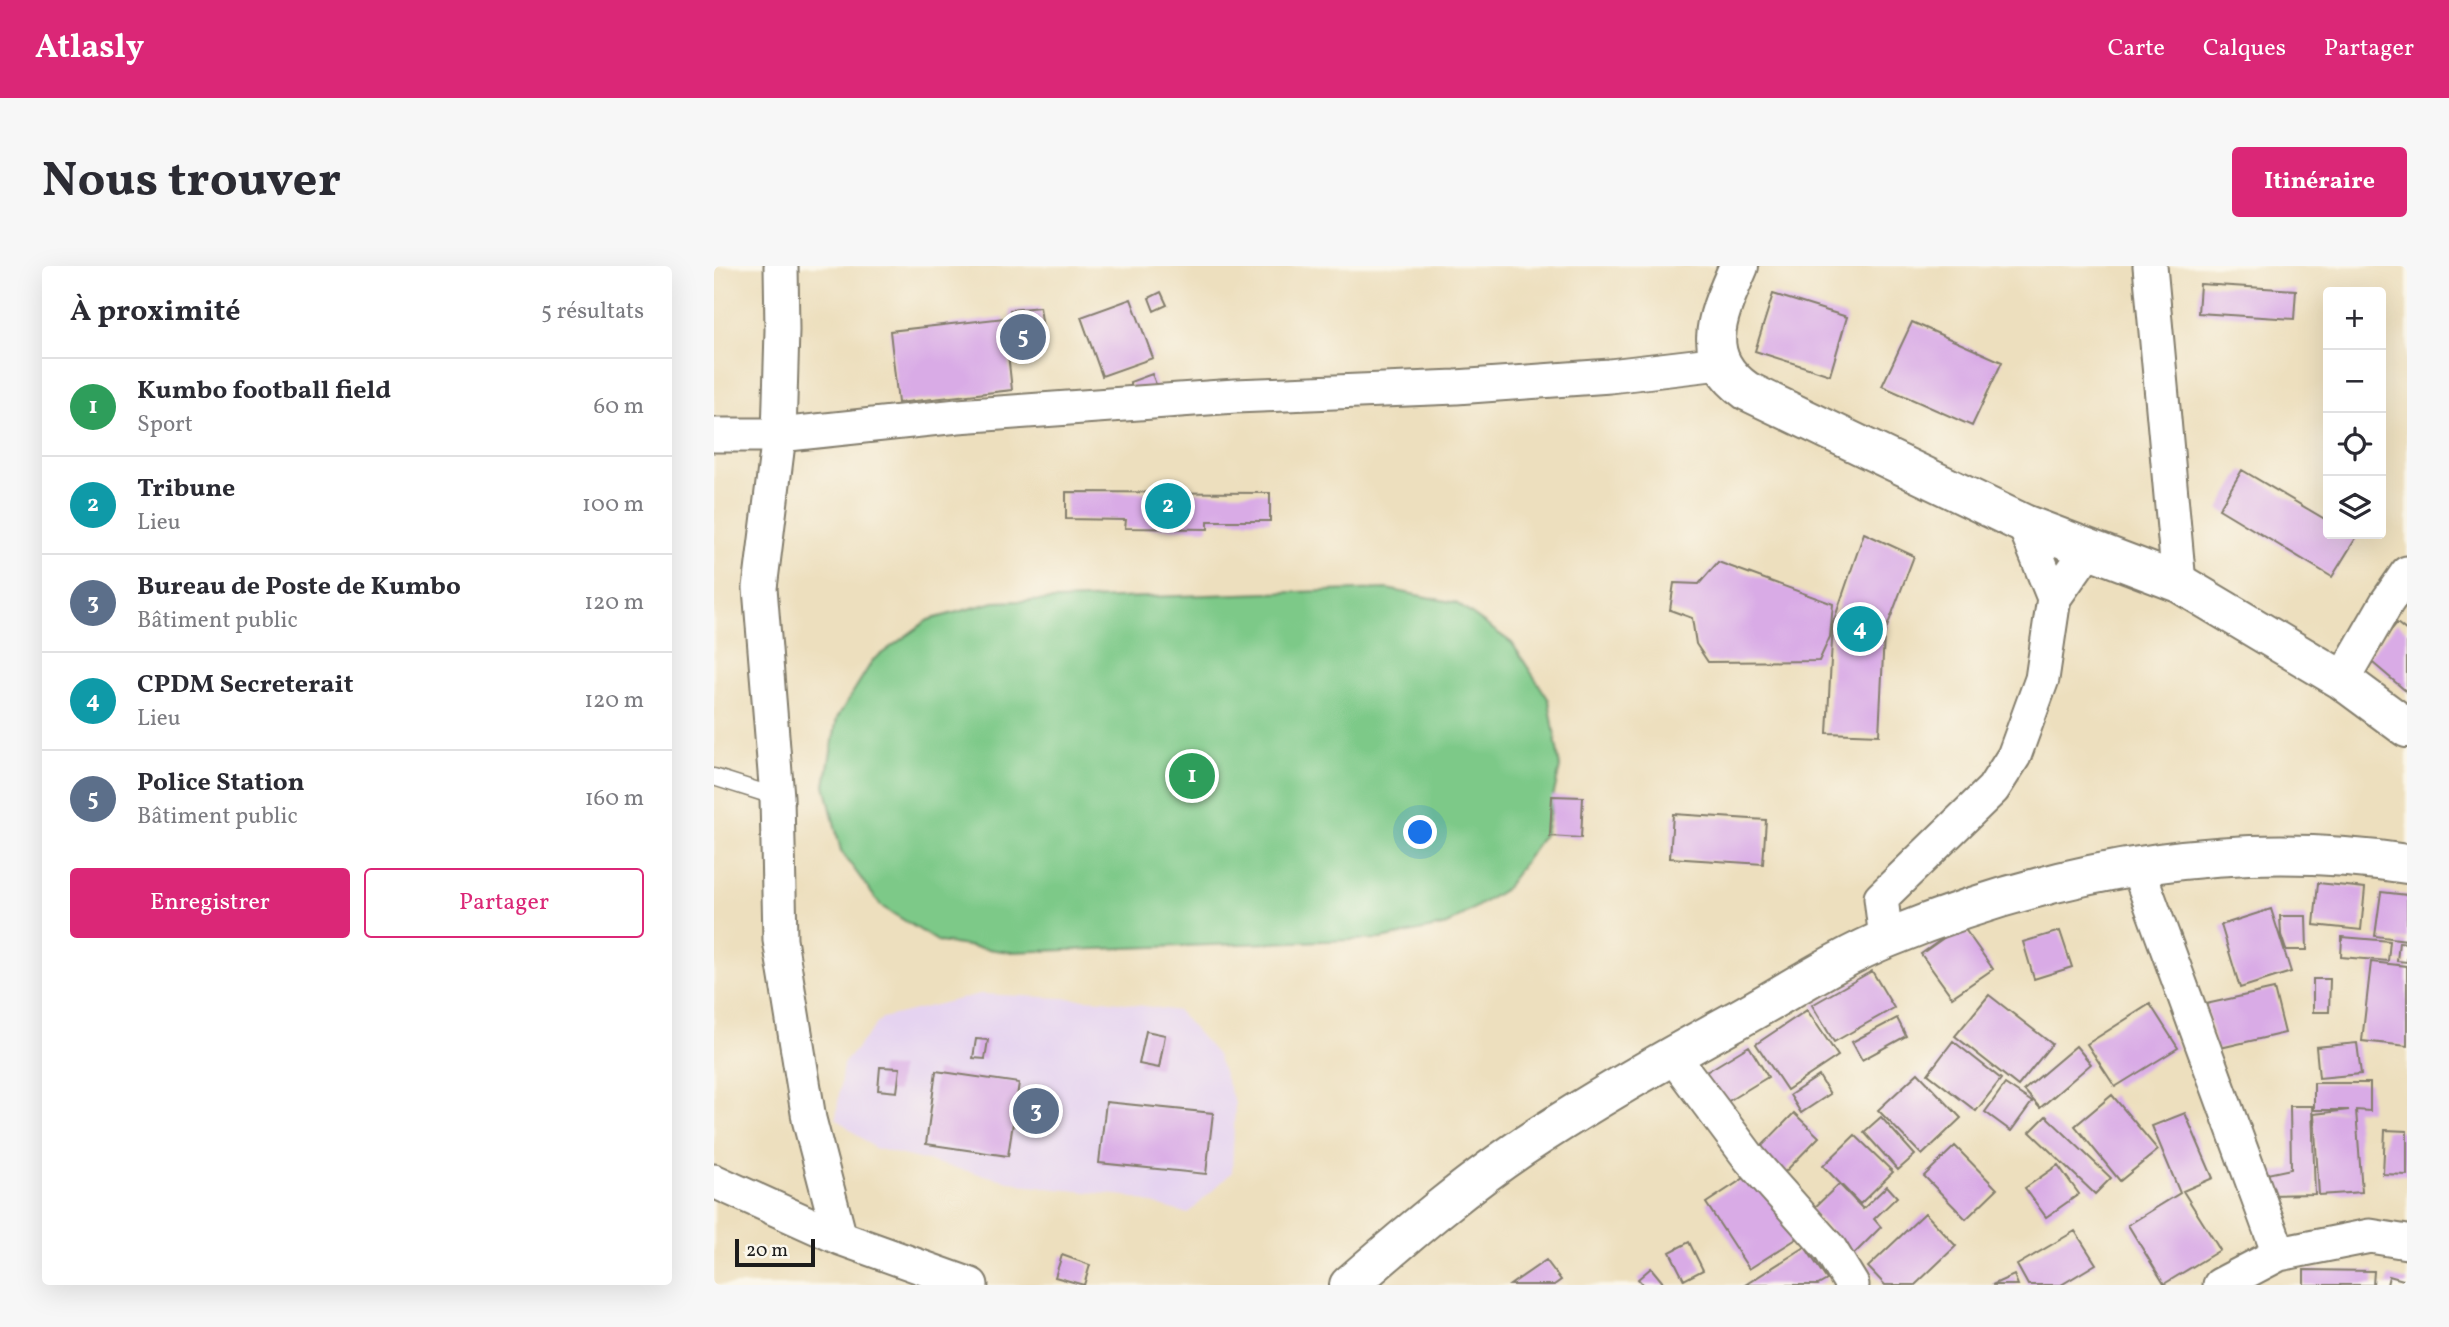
<!DOCTYPE html>
<html lang="fr">
<meta charset="utf-8">
<style>
:root{--surface:#fff;--page:#f7f7f7;--text:#2b2b33;--muted:#7c7c81;--line:#e1e1e2;--accent:#db2777}
body{margin:0;font-family:Vollkorn,serif;background:var(--page);color:var(--text)}
.controls{position:absolute;right:21px;top:21px;display:grid;overflow:hidden;border-radius:7px;box-shadow:0 7px 28px #0002}
.controls button{width:63px;height:63px;display:grid;place-items:center;padding:0;border:0;border-bottom:2px solid var(--line);background:var(--surface);color:var(--text);font:35px sans-serif}
.scale{position:absolute;left:21px;bottom:18px;width:80px;box-sizing:border-box;padding-left:7px;border:4px solid #1c1c1c;border-top:0;font-size:19px;line-height:24px;white-space:nowrap;color:#1c1c1c;-webkit-text-stroke:5px #fbf7ec;paint-order:stroke}
.you{position:absolute;left:707px;top:567px;width:24px;height:24px;margin:-18px;border:5px solid #fff;border-radius:50%;background:#1a73e8;box-shadow:0 0 0 10px #1a73e833}
.badge{display:grid;place-items:center;width:46px;height:46px;border-radius:50%;background:var(--accent);color:#fff;font-size:23px;font-weight:700}
.pin{position:absolute;translate:-50% -50%;border:4px solid #fff;box-shadow:0 2px 7px #0006}
.list{margin:0;padding:0;list-style:none}
h2{display:flex;justify-content:space-between;align-items:center;height:91px;margin:0;padding:0 28px;font-size:30px}
h2 small{font-size:23px;font-weight:400;color:var(--muted)}
.list li{display:grid;grid-template-columns:46px 1fr auto;gap:21px;align-items:center;box-sizing:border-box;height:98px;padding:0 28px;border-top:2px solid var(--line)}
.list b{display:block;font-size:26px;white-space:nowrap}
.list p{margin:0;font-size:23px;white-space:nowrap;color:var(--muted)}
.list em{font-size:23px;font-style:normal;color:var(--muted)}
.actions{display:flex;gap:14px;padding:21px 28px}
.actions a{flex:1;padding:16px 0;border:2px solid var(--accent);border-radius:7px;text-align:center;font-size:24px;color:var(--accent)}
.actions .main{background:var(--accent);color:#fff}
.icon{flex:none;width:38px;height:38px;fill:none;stroke:currentColor;stroke-width:2;stroke-linecap:round;stroke-linejoin:round}
.map{position:relative;flex:none;width:1693px;height:1019px;overflow:hidden;border-radius:7px}
header{display:flex;align-items:center;gap:42px;box-sizing:border-box;height:98px;padding:0 35px;background:var(--accent);color:#fff}
header strong{font-size:33px}
nav{display:flex;gap:38px;margin-inline-start:auto;font-size:24px}
.intro{display:flex;align-items:center;justify-content:space-between;box-sizing:border-box;height:168px;padding:0 42px}
h1{margin:0;font-size:49px}
.button{padding:18px 32px;border-radius:7px;background:var(--accent);color:#fff;font-size:24px;font-weight:700}
main{display:flex;gap:42px;padding:0 42px}
aside{flex:1;background:var(--surface);border-radius:7px;box-shadow:0 7px 28px #0002}
.map>svg:first-child{display:block}
</style>
<header>
<strong>Atlasly</strong>
<nav><a>Carte</a><a>Calques</a><a>Partager</a></nav>
</header>
<div class="intro"><h1>Nous trouver</h1><a class="button">Itinéraire</a></div>
<main>
<aside>
<h2>À proximité<small>5 résultats</small></h2>
<ul class="list">
<li><span class="badge" style="background:#2e9e5b">1</span><div><b>Kumbo football field</b><p>Sport</p></div><em>60 m</em></li>
<li><span class="badge" style="background:#0f9aa8">2</span><div><b>Tribune</b><p>Lieu</p></div><em>100 m</em></li>
<li><span class="badge" style="background:#5c6f8a">3</span><div><b>Bureau de Poste de Kumbo</b><p>Bâtiment public</p></div><em>120 m</em></li>
<li><span class="badge" style="background:#0f9aa8">4</span><div><b>CPDM Secreterait</b><p>Lieu</p></div><em>120 m</em></li>
<li><span class="badge" style="background:#5c6f8a">5</span><div><b>Police Station</b><p>Bâtiment public</p></div><em>160 m</em></li>
</ul>
<div class="actions"><a class="main">Enregistrer</a><a>Partager</a></div>
</aside>
<div class="map">
<svg width="1693" height="1019" viewBox="0 0 1693 1019">
<rect width="100%" height="100%" fill="#fbf7ec"/>
<filter id="ink" filterUnits="userSpaceOnUse"><feTurbulence type="fractalNoise" baseFrequency=".0143" numOctaves="2"/><feDisplacementMap in="SourceGraphic" scale="14" xChannelSelector="R" yChannelSelector="G"/><feConvolveMatrix kernelMatrix="1 2 1 2 8 2 1 2 1" color-interpolation-filters="sRGB"/></filter>
<filter id="wash" filterUnits="userSpaceOnUse"><feTurbulence type="fractalNoise" baseFrequency=".00686" numOctaves="4" result="noise"/><feDisplacementMap in="SourceGraphic" scale="28" xChannelSelector="R" yChannelSelector="G"/><feGaussianBlur stdDeviation="1.57" result="paint"/><feColorMatrix in="noise" values="0 0 0 0 0 0 0 0 0 0 0 0 0 0 0 0 0 1.4 0 .05"/><feComposite in="paint" operator="in"/></filter>
<g filter="url(#wash)">
<rect width="100%" height="100%" fill="#eddfbe"/>
<path fill="#e5d3f0" d="M266,728L390,734L464,745L503,789L521,838L518,906L474,948L412,930L315,920L160,882L122,852L129,798L168,752Z"/>
<path fill="#7dc988" stroke="#4c7252" stroke-width="2" d="M673,323L742,337L798,377L835,434L846,501L831,567L791,623L733,659L667,673L295,686L225,676L167,640L127,585L111,519L123,452L159,394L214,354L280,336Z"/>
<g id="blocks">
<path fill="#d9abe6" d="M1486,18L1582,24L1580,53L1484,47Z
M447,26L453,39L440,45L435,32Z
M1059,28L1133,51L1116,109L1041,85Z
M417,33L439,92L388,110L367,51Z
M326,41L329,62L298,65L296,44Z
M290,52L298,124L184,137L176,65Z
M1198,56L1288,96L1258,160L1168,120Z
M438,108L445,126L422,134L416,116Z
M1528,204L1614,255V268H1635L1642,272L1618,311L1505,243Z
M352,226L556,227V255H494V263L411,262L412,254L352,253Z
M1150,267L1200,290L1170,369L1165,469L1113,467L1119,357Z
M1004,296L1119,338L1116,371L1105,395L994,396L982,378L978,352L956,344L960,317L985,318Z
M1683,357L1693,365V426L1653,392Z
M838,530L869,531L867,572L836,570Z
M959,548L1052,554L1049,598L956,592Z
M1604,617L1651,622L1647,664L1600,659Z
M1667,626L1693,629V674L1661,670Z
M1557,643L1577,706L1526,722L1507,659Z
M1566,650H1592L1593,684H1572L1567,669Z
M1248,659L1279,703L1238,731L1207,688Z
M1346,665L1358,701L1320,713L1309,676Z
M1628,671L1676,675L1674,695L1627,691Z
M1685,676L1693,677V696L1683,695Z
M1657,696L1693,700V780L1648,775Z
M1158,705L1180,742L1120,776L1098,739Z
M1599,713H1616L1615,746H1599Z
M1560,723L1571,767L1502,783L1492,738Z
M1275,729L1338,778L1304,820L1241,770Z
M1436,738L1464,782L1401,821L1373,778Z
M1093,744L1124,790L1073,824L1042,778Z
M1183,752L1192,770L1148,794L1138,776Z
M432,765L451,769L445,802L425,798Z
M262,773L274,774L271,793L259,792Z
M1239,775L1287,813L1262,845L1214,808Z
M1643,777L1647,808L1605,812L1602,781Z
M1035,780L1054,811L1008,839L989,808Z
M1362,780L1377,798L1326,842L1310,824Z
M166,801L186,802L183,826L164,824Z
M222,805L305,817L294,890L212,878Z
M1204,807L1247,852L1208,889L1164,844Z
M1105,810L1116,828L1087,847L1076,829Z
M1600,817H1656V845L1642,844L1648,926L1605,929L1600,848L1635,844H1600Z
M1291,818L1318,836L1297,865L1271,846Z
M1398,829L1444,884L1406,915L1361,860Z
M392,836L499,847L492,908L385,897Z
M1576,840H1598L1601,928L1553,929V908L1577,903Z
M1080,847L1105,871L1067,910L1042,886Z
M1471,847L1499,912L1469,925L1506,984L1450,1018L1414,959L1466,927L1438,860Z
M1332,850L1397,912L1381,928L1316,866Z
M1167,851L1201,889L1184,904L1150,866Z
M1671,864L1693,865V909L1669,908Z
M1141,869L1179,906L1146,938L1109,900Z
M1241,880L1283,923L1252,953L1210,910Z
M1344,899L1365,928L1332,951L1311,922Z
M1044,903L1087,970L1035,1003L992,937Z
M1125,918L1149,943L1173,920L1183,931L1160,953L1167,961L1140,988L1097,945Z
M1211,947L1242,980L1201,1019H1171L1154,1001Z
M1361,965L1382,998L1347,1019H1314L1303,999Z
M975,976L989,1004L970,1014L956,986Z
M1091,981L1113,1014L1104,1019H1031Z
M348,989L376,999L370,1019L341,1011Z
M832,994L847,1014L840,1019H796Z
M937,1002L951,1019H929L924,1013Z
M1590,1004L1660,1005L1659,1019H1590Z
M1300,1009L1304,1019H1278Z
M1675,1010L1693,1015V1019H1673Z"/>
</g>
</g>
<g filter="url(#ink)">
<use href="#blocks" fill-opacity="0" stroke="#847e6d" stroke-width="2"/>
<g fill="none" stroke-linecap="round" stroke-linejoin="round">
<defs>
<path id="service" d="M0,511L63,531"/>
<path id="minor" d="M67,0L68,64L65,169L46,322L63,531L66,674L95,853L126,972
M1436,0L1465,317
M0,169H65L244,150L521,130L742,121L896,110L1006,97
M1310,258L1340,332
M1628,414L1673,336L1693,307
M1423,600L1565,988
M1172,673L1167,632L1279,523L1300,490L1328,413L1340,332L1376,281
M958,789L1036,893L1116,983L1138,1019
M0,915L126,972L257,1019
M1506,1019L1565,988L1656,970L1693,976"/>
<path id="tertiary" d="M1025,0C1005,47 982,89 1033,125L1310,258L1465,317L1628,414L1693,462
M635,1019C695,967 758,913 825,870C888,829 953,792 1019,756C1067,730 1124,692 1174,672C1340,604 1515,571 1693,598"/>
</defs>
<use href="#service" stroke="#847e6d" stroke-width="19"/>
<use href="#minor" stroke="#847e6d" stroke-width="37"/>
<use href="#tertiary" stroke="#847e6d" stroke-width="42"/>
<use href="#service" stroke="#fff" stroke-width="16"/>
<use href="#minor" stroke="#fff" stroke-width="33"/>
<use href="#tertiary" stroke="#fff" stroke-width="38"/>
</g>
</g>
</svg>
<div class="controls">
<button>+</button>
<button>−</button>
<button><svg class="icon" aria-label="locate" viewBox="0 0 24 24"><circle cx="12" cy="12" r="6"/><path d="M12 2v4M12 18v4M2 12h4M18 12h4"/></svg></button>
<button><svg class="icon" aria-label="layers" viewBox="0 0 24 24"><path d="M12 4l9 5-9 5-9-5zM3 14l9 5 9-5"/></svg></button>
</div>
<div class="scale">20 m</div>
<div class="you"></div>
<div class="pin badge" style="left:478px;top:510px;background:#2e9e5b">1</div>
<div class="pin badge" style="left:454px;top:240px;background:#0f9aa8">2</div>
<div class="pin badge" style="left:322px;top:845px;background:#5c6f8a">3</div>
<div class="pin badge" style="left:1146px;top:363px;background:#0f9aa8">4</div>
<div class="pin badge" style="left:309px;top:71px;background:#5c6f8a">5</div>
</div>
</main>
